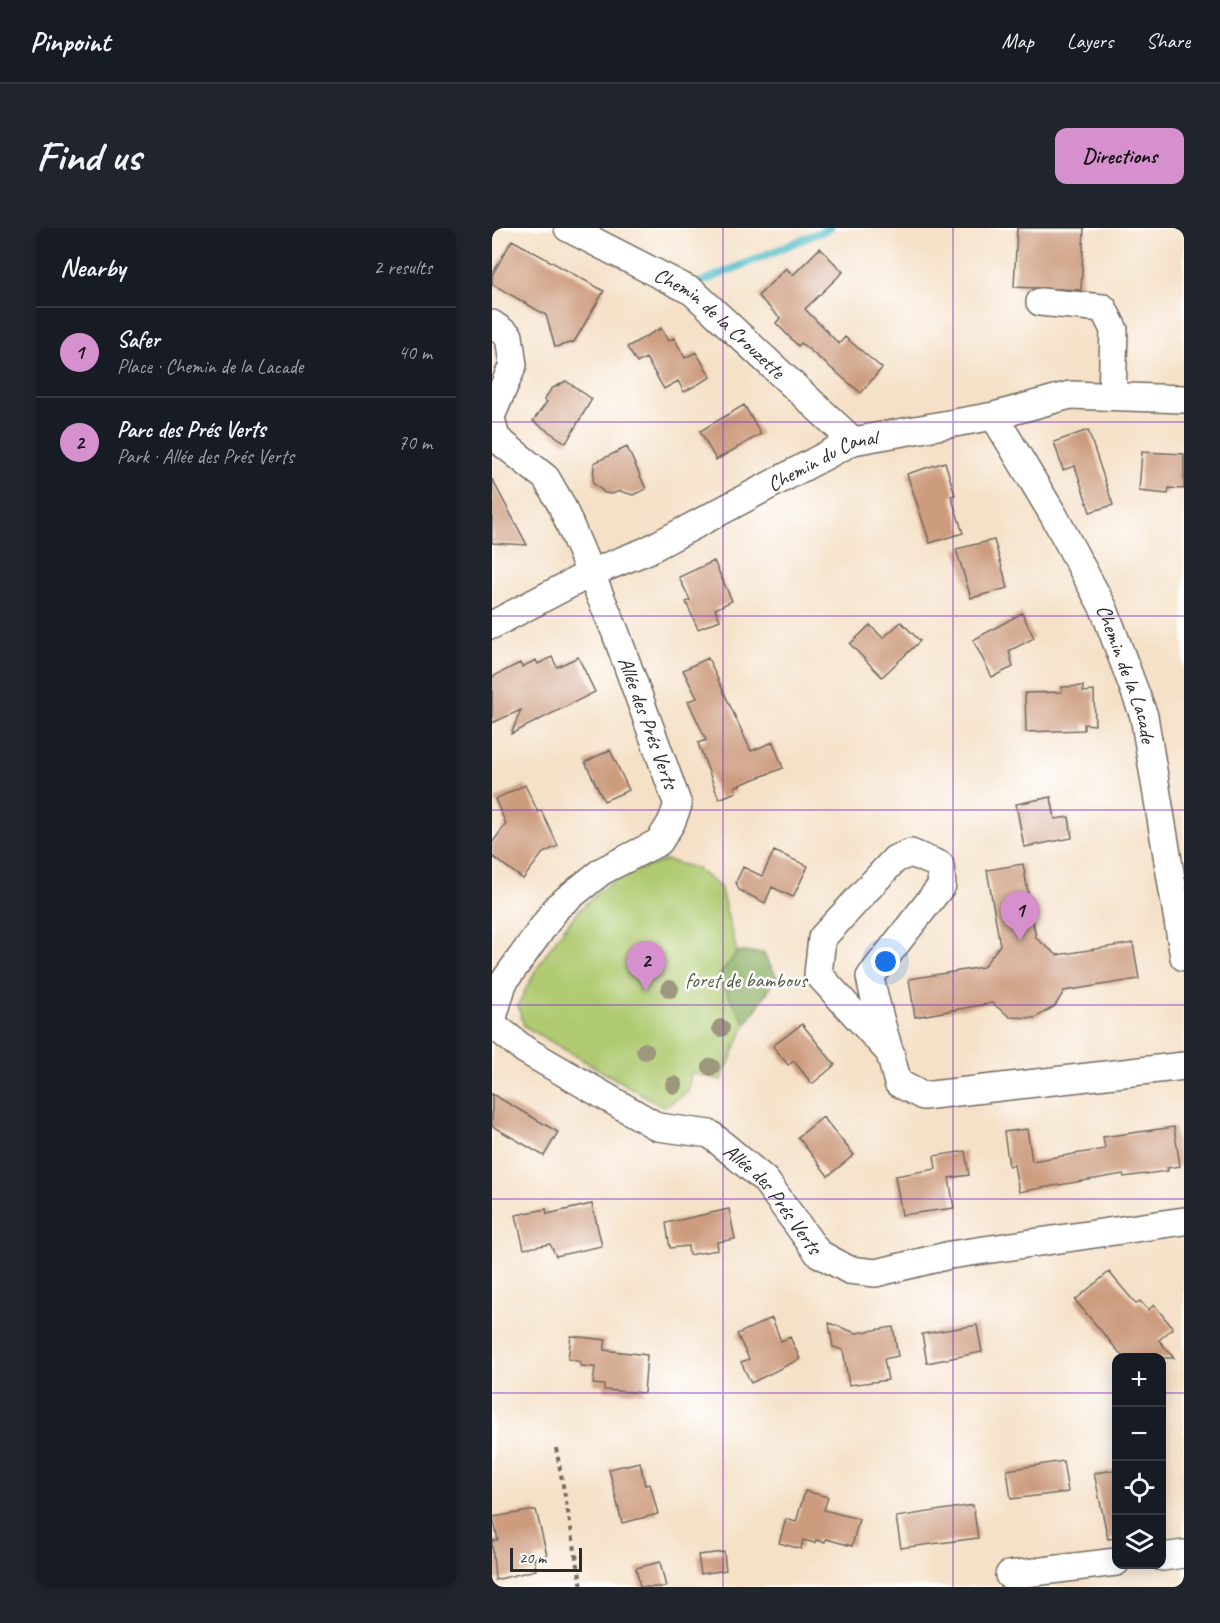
<!DOCTYPE html>
<meta charset="utf-8">
<style>
:root{--surface:#171b24;--page:#20242c;--text:#f1f3f6;--muted:#9ea1a6;--line:#363941;--accent:#d690ce}
body{margin:0;font-family:Caveat,sans-serif;background:var(--page);color:var(--text)}
.controls{position:absolute;right:18px;bottom:18px;display:grid;overflow:hidden;border-radius:12px;box-shadow:0 3px 15px #0003}
.controls button{width:54px;height:54px;display:grid;place-items:center;padding:0;border:0;border-bottom:2px solid var(--line);background:var(--surface);color:var(--text);font:30px sans-serif}
.scale{position:absolute;left:18px;bottom:15px;width:72px;box-sizing:border-box;padding-left:6px;border:3px solid #2b2b2b;border-top:0;font-size:16px;line-height:21px;white-space:nowrap;color:#2b2b2b;-webkit-text-stroke:4px #fff;paint-order:stroke}
.you{position:absolute;left:394px;top:734px;width:21px;height:21px;margin:-15px;border:4px solid #fff;border-radius:50%;background:#1a73e8;box-shadow:0 0 0 9px #1a73e833}
.badge{display:grid;place-items:center;width:39px;height:39px;border-radius:50%;background:var(--accent);color:#111;font-size:20px;font-weight:700}
.pin{position:absolute;translate:-50% -50px;filter:drop-shadow(0 2px 3px #0008)}
.pin::after{content:'';position:absolute;top:32px;width:21px;height:18px;background:inherit;clip-path:polygon(0 0,100% 0,50% 100%)}
.list{margin:0;padding:0;list-style:none}
h2{display:flex;justify-content:space-between;align-items:center;height:78px;margin:0;padding:0 24px;font-size:26px}
h2 small{font-size:20px;font-weight:400;color:var(--muted)}
.list li{display:grid;grid-template-columns:39px 1fr auto;gap:18px;align-items:center;box-sizing:border-box;height:90px;padding:0 24px;border-top:2px solid var(--line)}
.list b{display:block;font-size:22px;white-space:nowrap}
.list p{margin:0;font-size:20px;white-space:nowrap;color:var(--muted)}
.list em{font-size:20px;font-style:normal;color:var(--muted)}
.icon{flex:none;width:33px;height:33px;fill:none;stroke:currentColor;stroke-width:2;stroke-linecap:round;stroke-linejoin:round}
.map{position:relative;flex:none;width:692px;height:1359px;overflow:hidden;border-radius:12px}
header{display:flex;align-items:center;gap:36px;box-sizing:border-box;height:84px;padding:0 30px;background:var(--surface);border-bottom:2px solid var(--line)}
header strong{font-size:28px}
nav{display:flex;gap:33px;margin-inline-start:auto;font-size:21px}
.intro{display:flex;align-items:center;justify-content:space-between;box-sizing:border-box;height:144px;padding:0 36px}
h1{margin:0;font-size:42px}
.button{padding:15px 27px;border-radius:12px;background:var(--accent);color:#111;font-size:21px;font-weight:700}
main{display:flex;gap:36px;padding:0 36px}
aside{flex:1;background:var(--surface);border-radius:12px;box-shadow:0 3px 15px #0003}
.map>svg:first-child{display:block}
</style>
<header>
<strong>Pinpoint</strong>
<nav><a>Map</a><a>Layers</a><a>Share</a></nav>
</header>
<div class="intro"><h1>Find us</h1><a class="button">Directions</a></div>
<main>
<aside>
<h2>Nearby<small>2 results</small></h2>
<ul class="list">
<li><span class="badge">1</span><div><b>Safer</b><p>Place · Chemin de la Lacade</p></div><em>40 m</em></li>
<li><span class="badge">2</span><div><b>Parc des Prés Verts</b><p>Park · Allée des Prés Verts</p></div><em>70 m</em></li>
</ul>
</aside>
<div class="map">
<svg width="692" height="1359" viewBox="0 0 692 1359">
<rect width="100%" height="100%" fill="#fff"/>
<filter id="ink" filterUnits="userSpaceOnUse"><feTurbulence type="fractalNoise" baseFrequency=".0167" numOctaves="2"/><feDisplacementMap in="SourceGraphic" scale="12" xChannelSelector="R" yChannelSelector="G"/><feConvolveMatrix kernelMatrix="1 2 1 2 8 2 1 2 1" color-interpolation-filters="sRGB"/></filter>
<filter id="wash" filterUnits="userSpaceOnUse"><feTurbulence type="fractalNoise" baseFrequency=".008" numOctaves="4" result="noise"/><feDisplacementMap in="SourceGraphic" scale="24" xChannelSelector="R" yChannelSelector="G"/><feGaussianBlur stdDeviation="1.35" result="paint"/><feColorMatrix in="noise" values="0 0 0 0 0 0 0 0 0 0 0 0 0 0 0 0 0 1.4 0 .05"/><feComposite in="paint" operator="in"/></filter>
<g filter="url(#wash)">
<rect width="100%" height="100%" fill="#f5e1c7"/>
<path fill="#afca70" stroke="#6d7a4e" stroke-width="1.5" d="M174,632L203,640L228,659L245,724L271,725L285,749L254,796L229,852L199,845L196,864L172,879L32,798L26,778C44,736 82,678 122,653C137,644 157,639 174,632Z"/>
<path fill="#8bae62" stroke="#5b6c46" stroke-width="1.5" d="M245,724L271,725L285,749L254,796L226,749Z"/>
<g fill="none" stroke-linecap="round" stroke-linejoin="round">
<path stroke="#4ebcc6" stroke-width="8" d="M207,55L338,0"/>
</g>
<g id="blocks">
<path fill="#cd9c7f" d="M525,0H592L589,62L522,59Z
M20,12L112,63L82,114L63,119L54,87L0,56V47Z
M328,20L351,44L313,81L347,116L353,109L390,140L369,165L309,115L306,118L284,95L288,90L266,68L294,40L301,47Z
M169,100L176,113L182,110L193,130L204,124L219,149L192,164L186,153L172,161L154,130L145,135L135,119Z
M74,153L100,171L74,215L41,193L55,174L52,172L59,161Z
M252,177L269,206L224,232L208,203Z
M596,202L621,277L598,284L583,238L571,242L562,214Z
M135,219L154,261L141,267L128,263L120,266L113,265L101,255L102,235Z
M650,224L692,226V261L677,260L676,266L647,263Z
M453,234L463,267L459,268L471,305L438,315L415,246Z
M0,251L35,317L0,315Z
M502,312L516,360L479,370L464,321Z
M222,333L240,373L223,381L228,392L206,401L194,374L198,372L187,349Z
M530,385L542,410L517,423L521,439L500,449L481,412Z
M409,394L428,413L390,449L358,416L378,397L391,410Z
M60,429L65,439L86,429L103,464L19,506L29,482L0,495V449L28,435L30,439L44,432L46,436Z
M216,430L259,523L281,514L291,540L242,559L244,564L227,571L206,515L214,512L196,473L205,470L191,442Z
M591,458V464L602,463L603,497L592,496V502L534,504L533,465L570,464V459Z
M118,522L137,562L112,573L93,534Z
M33,557L46,584L49,582L66,618L51,625L31,651L0,628V615L14,596L3,571Z
M559,569L563,591L577,589L580,610L532,619L524,576Z
M282,623L316,638L301,669L280,659L273,675L247,662L244,654L251,639L270,648Z
M531,636L544,710L565,727L641,715L647,751L572,763L563,778L543,790L518,789L500,775L423,789L417,751L491,739L508,717L495,642Z
M310,796L343,837L320,856L302,833L296,837L281,818Z
M0,866L66,904L52,928L0,898Z
M331,889L362,927L336,948L306,909Z
M682,899L688,938L675,940L676,943L632,949L631,946L527,964L522,937L517,938L512,904L535,901L540,933L613,921L611,909Z
M473,923L477,947L457,950L462,980L410,987L403,948L444,941L442,928Z
M100,976L110,1018L64,1028L58,1016L32,1021L24,987L54,981L55,986Z
M237,981L243,1011L225,1014L226,1022L197,1027L196,1018L178,1020L174,995Z
M617,1044L644,1076L648,1073L656,1082L662,1077L681,1100L667,1112L682,1130H632L583,1072Z
M280,1090L289,1113L298,1109L308,1131L259,1155L249,1134L257,1131L245,1106Z
M337,1095L364,1105L401,1099L406,1128L392,1131L396,1152L357,1157L351,1122L341,1119Z
M485,1097L490,1124L435,1135L430,1106Z
M79,1108L114,1112L112,1122L155,1127L152,1165L112,1162V1157L101,1156L103,1139L89,1138V1134L76,1131Z
M571,1233L576,1264L519,1271L515,1242Z
M148,1234L153,1257L158,1256L166,1286L130,1295L117,1241Z
M624,1242V1310L616,1311L602,1245Z
M313,1263L336,1269L332,1282L367,1291L360,1318L334,1311L333,1314L324,1312L323,1315L311,1312L309,1321L287,1315L294,1291L304,1294Z
M481,1277L486,1310L409,1320L404,1289Z
M44,1282L55,1327L42,1330L44,1342L3,1352L0,1313L6,1312L1,1289Z
M232,1324L234,1342L209,1346L206,1327Z
M168,1334L174,1359H148L144,1340Z"/>
</g>
</g>
<g filter="url(#ink)">
<use href="#blocks" fill-opacity="0" stroke="#726b62" stroke-width="1.5"/>
<g fill="none" stroke-linecap="round" stroke-linejoin="round">
<defs>
<g id="minor">
<path id="s1" d="M76,0L201,64L361,213"/>
<path d="M548,74L611,80L622,102L620,168"/>
<path d="M0,96L17,108L21,137L0,186"/>
<path id="s2" d="M502,188L562,288L612,381L652,488L692,729"/>
<path id="s3" d="M0,194L4,210L54,250L69,276L123,403L186,577L179,595L167,614L110,643L66,678L11,755L0,793"/>
<path id="s4" d="M0,397L99,345L154,323L361,213L502,188L578,167L692,171"/>
<path id="s5" d="M0,796L33,822L166,899L218,906L273,952L326,1025L357,1042L384,1045L458,1027L692,993"/>
<path d="M399,826L326,746L330,710L403,631L419,625L448,637L450,657L378,749C385,785 397,820 406,855L431,868L692,838"/>
<path d="M670,1329L692,1326"/>
<path d="M517,1347L624,1334"/>
</g>
</defs>
<use href="#minor" stroke="#726b62" stroke-width="30"/>
<path stroke="#726b62" stroke-width="4" stroke-dasharray="4.5 4.5" stroke-linecap="butt" d="M64,1220L90,1359"/>
<use href="#minor" stroke="#fff" stroke-width="27"/>
</g>
<g fill="#9c977d">
<circle cx="178" cy="761" r="9"/>
<circle cx="229" cy="800" r="9"/>
<circle cx="153" cy="823" r="9"/>
<circle cx="219" cy="839" r="9"/>
<circle cx="182" cy="857" r="9"/>
</g>
</g>
<path fill="none" stroke="#7b2cbf" stroke-width="1.5" stroke-opacity="0.55" d="M231,0V1359M461,0V1359M0,194H692M0,388H692M0,582H692M0,777H692M0,971H692M0,1165H624M670,1165H692"/>
<g text-anchor="middle" stroke-width="5" stroke-linejoin="round" paint-order="stroke">
<g font-size="21" fill="#2b2b2b" stroke="#fff">
<text dy="7" stroke="none"><textPath href="#s1" startOffset="180">Chemin de la Crouzette</textPath></text>
<text dy="7" stroke="none"><textPath href="#s4" startOffset="370">Chemin du Canal</textPath></text>
<text dy="7" stroke="none"><textPath href="#s2" startOffset="291">Chemin de la Lacade</textPath></text>
<text dy="7" stroke="none"><textPath href="#s3" startOffset="346">Allée des Prés Verts</textPath></text>
<text dy="7" stroke="none"><textPath href="#s5" startOffset="339">Allée des Prés Verts</textPath></text>
</g>
<g font-size="21" fill="#535b40" stroke="#fff">
<text x="254" y="759">foret de bambous</text>
</g>
</g>
</svg>
<div class="controls">
<button>+</button>
<button>−</button>
<button><svg class="icon" aria-label="locate" viewBox="0 0 24 24"><circle cx="12" cy="12" r="6"/><path d="M12 2v4M12 18v4M2 12h4M18 12h4"/></svg></button>
<button><svg class="icon" aria-label="layers" viewBox="0 0 24 24"><path d="M12 4l9 5-9 5-9-5zM3 14l9 5 9-5"/></svg></button>
</div>
<div class="scale">20 m</div>
<div class="you"></div>
<div class="pin badge" style="left:528px;top:713px">1</div>
<div class="pin badge" style="left:154px;top:763px">2</div>
</div>
</main>
